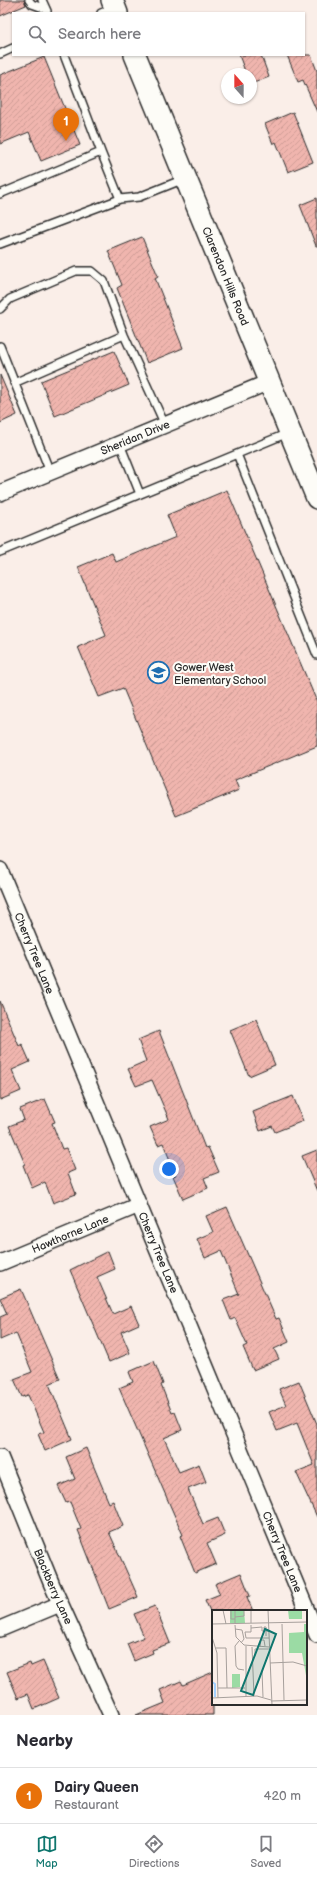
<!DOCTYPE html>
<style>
:root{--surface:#fff;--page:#f7f7f7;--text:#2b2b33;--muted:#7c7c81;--line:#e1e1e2;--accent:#0f766e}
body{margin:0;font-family:"Balsamiq Sans",sans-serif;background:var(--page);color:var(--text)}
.compass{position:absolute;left:221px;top:68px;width:36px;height:36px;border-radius:50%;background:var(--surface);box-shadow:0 1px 3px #0004;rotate:339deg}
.you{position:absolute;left:169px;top:1169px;width:14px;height:14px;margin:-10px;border:3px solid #fff;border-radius:50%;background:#1a73e8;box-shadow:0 0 0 6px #1a73e833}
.badge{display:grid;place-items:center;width:26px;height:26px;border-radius:50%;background:var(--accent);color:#fff;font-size:13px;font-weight:700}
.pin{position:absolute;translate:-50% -33px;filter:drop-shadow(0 1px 2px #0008)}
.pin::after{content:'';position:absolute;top:21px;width:14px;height:12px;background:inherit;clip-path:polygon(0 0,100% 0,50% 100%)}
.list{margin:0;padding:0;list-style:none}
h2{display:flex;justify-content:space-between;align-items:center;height:52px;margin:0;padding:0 16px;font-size:17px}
h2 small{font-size:13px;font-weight:400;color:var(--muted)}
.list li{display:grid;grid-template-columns:26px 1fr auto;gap:12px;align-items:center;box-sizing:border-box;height:56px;padding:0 16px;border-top:1px solid var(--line)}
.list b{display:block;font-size:15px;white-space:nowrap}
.list p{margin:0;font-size:13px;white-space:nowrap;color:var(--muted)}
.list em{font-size:13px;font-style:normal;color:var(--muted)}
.icon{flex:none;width:22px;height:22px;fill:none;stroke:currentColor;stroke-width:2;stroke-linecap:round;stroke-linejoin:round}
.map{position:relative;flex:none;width:317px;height:1715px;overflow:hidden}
.search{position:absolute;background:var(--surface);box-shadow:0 1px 3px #0004;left:12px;right:12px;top:12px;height:44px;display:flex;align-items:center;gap:10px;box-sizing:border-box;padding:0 14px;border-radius:0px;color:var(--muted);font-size:15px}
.sheet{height:108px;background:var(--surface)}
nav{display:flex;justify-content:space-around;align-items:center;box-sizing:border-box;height:56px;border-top:1px solid var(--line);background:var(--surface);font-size:11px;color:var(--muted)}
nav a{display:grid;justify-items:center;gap:2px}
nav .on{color:var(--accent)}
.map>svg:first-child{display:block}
</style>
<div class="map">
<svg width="317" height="1715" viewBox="0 0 317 1715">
<defs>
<pattern id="building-hatch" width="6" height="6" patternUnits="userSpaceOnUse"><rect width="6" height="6" fill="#f0b5ae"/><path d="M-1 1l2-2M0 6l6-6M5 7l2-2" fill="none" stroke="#ce9c96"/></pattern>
</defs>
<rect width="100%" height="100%" fill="#faeee8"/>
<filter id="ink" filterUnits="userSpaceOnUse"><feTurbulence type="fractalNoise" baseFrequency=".025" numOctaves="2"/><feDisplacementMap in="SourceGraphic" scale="8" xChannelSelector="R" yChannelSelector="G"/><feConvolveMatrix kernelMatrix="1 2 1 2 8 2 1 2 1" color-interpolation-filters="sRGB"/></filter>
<g filter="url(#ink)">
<path fill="url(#building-hatch)" stroke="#2b2b2b" d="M0,0H24L26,5L0,16Z
M239,55H261L269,77L251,84V74H246Z
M287,55H311L317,71V112L303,80L298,82Z
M44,57L80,145L41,161L29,132L0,144V75Z
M293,112L313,162L288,172L276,142L273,144L265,124Z
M317,198V246H316L300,205Z
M142,237L158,276L155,278L183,348L147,363L117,288L122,285L108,251Z
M114,351L129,385L55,416L41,381Z
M0,375L17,415L0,423Z
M227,490L317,702V746L235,780L239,790L176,816L123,688L99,697L78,647L106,635L78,567L112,553L116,562L176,537L167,515Z
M0,1001L19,1046L22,1044L30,1062L12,1070L21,1091L0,1100Z
M256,1019L275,1065L249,1076L230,1030Z
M159,1031L205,1148L208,1147L219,1172L204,1178L208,1188L183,1199L173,1176L176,1175L163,1143L158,1145L150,1127L169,1119L152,1080L136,1086L128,1069L146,1061L138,1040Z
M293,1096L303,1121L275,1132L272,1126L260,1131L253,1112Z
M45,1099L55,1122L52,1123L62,1149L66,1148L75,1170L68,1173L76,1194L53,1203L45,1182L32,1188L23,1165L25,1164L9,1126L24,1120L20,1109Z
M317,1150V1191L302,1156Z
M227,1207L276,1319L279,1318L289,1342L274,1349L279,1359L253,1370L243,1347L247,1345L235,1318L231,1320L223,1300L239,1294L221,1251L205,1258L197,1239L213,1232L206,1216Z
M108,1251L115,1269L97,1277L113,1314L131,1306L139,1324L121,1332L130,1353L109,1362L70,1270Z
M21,1289L60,1379L49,1384L72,1439L45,1451L38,1434L44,1432L28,1395L22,1397L14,1379L32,1372L16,1333L0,1340V1317L7,1314L0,1298Z
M154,1361L163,1384L161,1385L172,1413L175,1412L182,1430L164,1438L179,1472L199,1464L206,1482L188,1489L203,1524L218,1518L225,1535L207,1543L216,1564L195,1573L180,1536L183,1535L119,1388L133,1382L129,1372Z
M299,1381L317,1424V1517L296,1472L314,1465L297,1423L277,1431L269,1412L286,1405L279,1389Z
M86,1448L109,1503L113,1501L123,1526L109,1532L138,1597L109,1609L78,1530L81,1529L70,1502L66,1503L58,1486L75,1479L66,1457Z
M241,1573L250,1596L247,1597L253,1611H210L205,1600L220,1594L215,1584Z
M155,1606L170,1643L152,1650L153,1653L134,1661L127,1644L144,1637L134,1614Z
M43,1661L59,1698L34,1709L28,1694L18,1698L7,1672L30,1663L31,1666Z
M213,1672V1715H136L165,1703L160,1690L181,1681L183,1685Z"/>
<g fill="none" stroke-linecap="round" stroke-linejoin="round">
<defs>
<path id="lane" d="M29,0L32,4L46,9
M42,0L47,11
M101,13L113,8
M0,54L13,48
M64,55L101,152
M0,194L101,152L120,199
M0,244L120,199L139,197L184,179
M0,309L10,299L76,271H92L104,281L124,335L165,425
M0,346L50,472
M14,383L124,335
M120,444L140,494
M237,454L317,655
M0,552L288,433"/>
<g id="street">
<path id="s1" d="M0,493L269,382"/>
<path id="s2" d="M0,870L317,1635"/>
<path id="s3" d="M0,1263L139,1205"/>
<path id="s4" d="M0,1457L52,1585L111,1715"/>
<path d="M0,1629L60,1604"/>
</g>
<g id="secondary">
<path d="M112,0L117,13"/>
<path id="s5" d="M135,55L317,498"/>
</g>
</defs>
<use href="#lane" stroke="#2b2b2b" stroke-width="10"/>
<use href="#street" stroke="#2b2b2b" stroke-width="18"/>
<use href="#secondary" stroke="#2b2b2b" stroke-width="24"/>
<use href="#lane" stroke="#fdfcf7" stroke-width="7"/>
<use href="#street" stroke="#fdfcf7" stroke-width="15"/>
<use href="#secondary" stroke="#fdfcf7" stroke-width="21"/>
</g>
</g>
<defs>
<symbol id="school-ring" viewBox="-11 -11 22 22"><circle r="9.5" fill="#fdfcf7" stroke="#1f6fb2" stroke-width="1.5"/><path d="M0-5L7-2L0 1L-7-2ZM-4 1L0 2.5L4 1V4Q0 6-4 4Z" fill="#1f6fb2"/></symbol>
</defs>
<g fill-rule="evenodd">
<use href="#school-ring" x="146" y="660" width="25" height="25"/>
</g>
<g text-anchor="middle" stroke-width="4" stroke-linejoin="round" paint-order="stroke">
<g font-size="11" fill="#2b2b2b" stroke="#fdfcf7">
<text dy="4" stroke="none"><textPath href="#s5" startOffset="239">Clarendon Hills Road</textPath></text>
<text dy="4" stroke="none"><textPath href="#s1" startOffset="146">Sheridan Drive</textPath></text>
<text dy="4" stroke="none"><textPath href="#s2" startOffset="90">Cherry Tree Lane</textPath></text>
<text dy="4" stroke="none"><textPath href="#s3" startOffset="76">Hawthorne Lane</textPath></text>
<text dy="4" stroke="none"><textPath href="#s2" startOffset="414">Cherry Tree Lane</textPath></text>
<text dy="4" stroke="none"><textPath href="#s2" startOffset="738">Cherry Tree Lane</textPath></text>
<text dy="4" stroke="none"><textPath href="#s4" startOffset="140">Blackberry Lane</textPath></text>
</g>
<g font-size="11" fill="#2b2b2b" stroke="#fdfcf7" text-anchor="start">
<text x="174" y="671">Gower West<tspan x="174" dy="13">Elementary School</tspan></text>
</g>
</g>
<g transform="translate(212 1610)">
<rect width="95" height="95" fill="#faeee8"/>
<path d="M18,0H32L33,13H18ZM92,14H95V71L90,43H77V23L92,22ZM20,64H28V77L20,78Z" fill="#9bdba4"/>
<path d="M76,0H90V9H77Z" fill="#9bdba4"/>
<path fill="none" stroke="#a3d0fe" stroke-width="2" d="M0,72L3,74V87"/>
<path fill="none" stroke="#a7a09c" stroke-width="1" d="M11,0L14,14M19,0V9H23M23,0V13M39,0V13M56,0L60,95M23,7L32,6V0M0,14L95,12M70,14L72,90M23,15L24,27L32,35L57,37M39,15V22H33L34,28H57M39,18L50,17V21H57M23,19L30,20L32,29L29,33M52,21V17H54V26M0,27L5,43L6,88M27,31L23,36L24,56L26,59L32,60M40,37L42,86M48,37L49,30H52L53,36M4,38H14L15,78M43,45V39H57M58,53L81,52L95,56M50,61L51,87M6,78H33M34,86V36M0,88L45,86L59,90M59,91L95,90"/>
<path fill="#0f766e" fill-opacity="0.15" stroke="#0f766e" stroke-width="2" d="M53,19L64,24L41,85L29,81Z"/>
<rect width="95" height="95" fill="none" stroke="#2b2b2b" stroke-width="2"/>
</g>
</svg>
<svg class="compass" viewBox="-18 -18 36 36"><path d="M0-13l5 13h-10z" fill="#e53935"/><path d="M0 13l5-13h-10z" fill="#7c7c81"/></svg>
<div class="you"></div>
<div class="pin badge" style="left:66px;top:141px;background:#e8710a">1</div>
<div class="search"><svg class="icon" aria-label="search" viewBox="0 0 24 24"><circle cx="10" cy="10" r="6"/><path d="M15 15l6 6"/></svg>Search here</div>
</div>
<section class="sheet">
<h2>Nearby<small></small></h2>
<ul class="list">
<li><span class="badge" style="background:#e8710a">1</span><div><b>Dairy Queen</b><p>Restaurant</p></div><em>420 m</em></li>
</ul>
</section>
<nav>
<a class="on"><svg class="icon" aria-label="map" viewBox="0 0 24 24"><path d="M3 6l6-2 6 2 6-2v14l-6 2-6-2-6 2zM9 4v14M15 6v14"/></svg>Map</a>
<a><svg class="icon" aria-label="directions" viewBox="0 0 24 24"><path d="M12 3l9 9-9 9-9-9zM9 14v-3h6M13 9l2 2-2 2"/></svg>Directions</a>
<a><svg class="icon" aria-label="saved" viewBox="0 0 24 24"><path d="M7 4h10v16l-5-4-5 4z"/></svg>Saved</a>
</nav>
